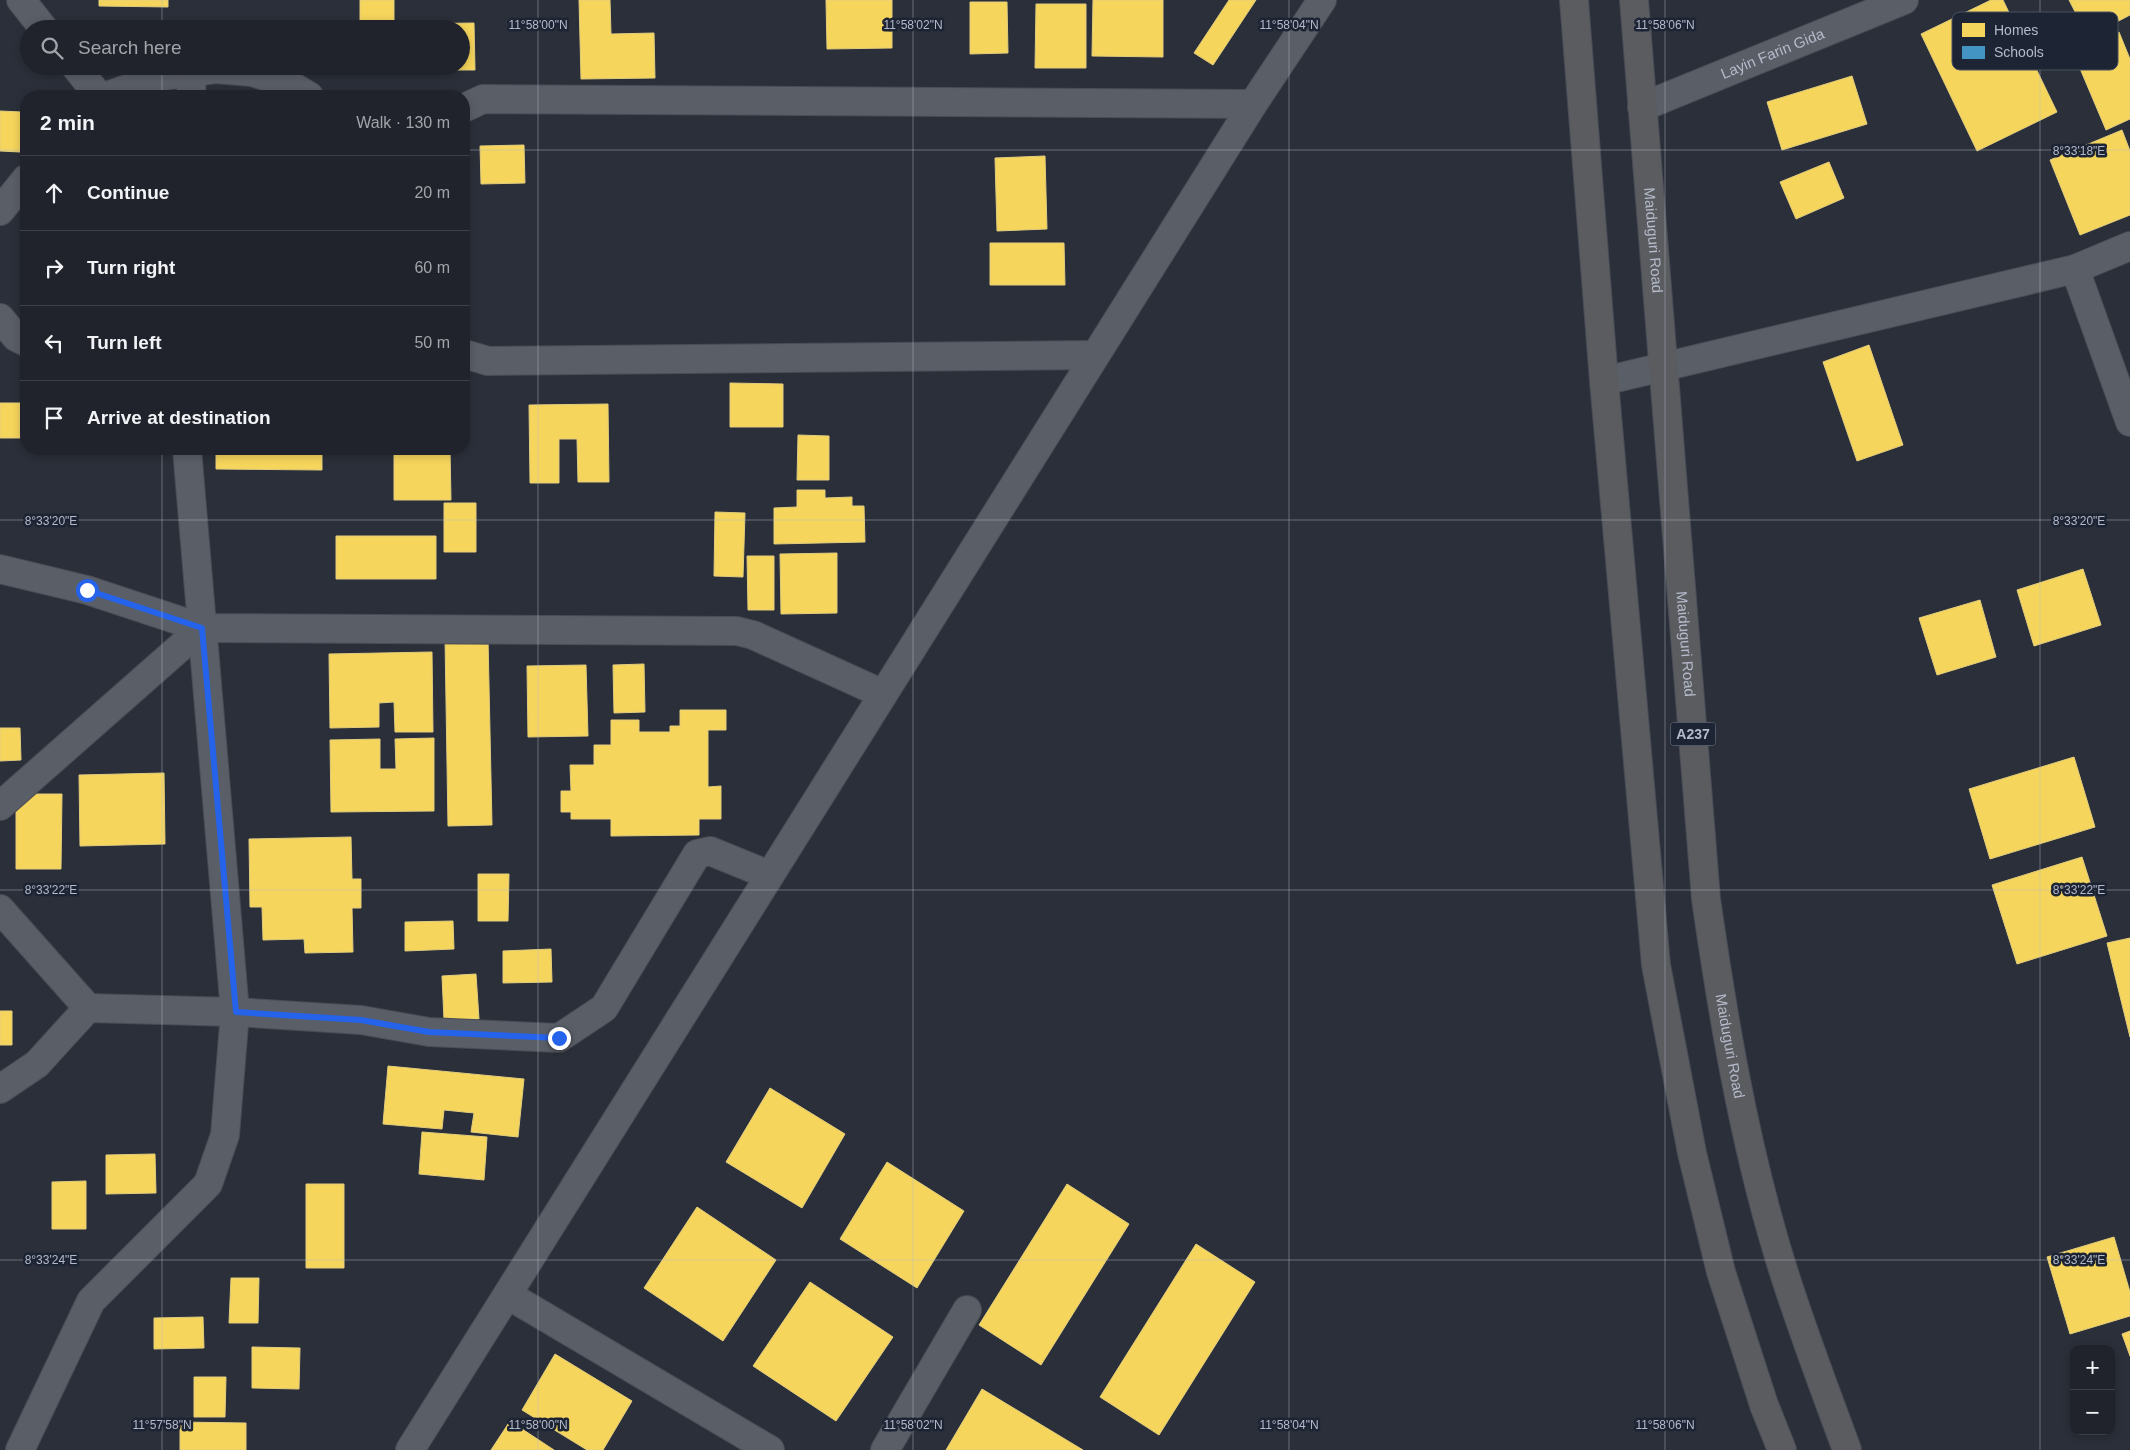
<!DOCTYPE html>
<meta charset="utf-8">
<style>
:root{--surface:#20232b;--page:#282b33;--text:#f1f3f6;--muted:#a2a4a9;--line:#3d4047}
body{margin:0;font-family:Helvetica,sans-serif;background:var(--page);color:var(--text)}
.controls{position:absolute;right:15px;bottom:15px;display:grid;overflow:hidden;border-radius:10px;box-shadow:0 2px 8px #0003}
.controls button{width:45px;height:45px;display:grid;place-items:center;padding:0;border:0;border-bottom:1px solid var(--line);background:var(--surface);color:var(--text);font:25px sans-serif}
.stop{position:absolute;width:15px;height:15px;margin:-11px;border:4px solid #2563eb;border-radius:50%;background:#fff}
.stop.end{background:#2563eb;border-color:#fff;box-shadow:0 1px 5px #0008}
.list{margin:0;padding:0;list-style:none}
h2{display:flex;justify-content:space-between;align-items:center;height:65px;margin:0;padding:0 20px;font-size:21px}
h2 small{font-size:16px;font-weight:400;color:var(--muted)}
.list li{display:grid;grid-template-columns:32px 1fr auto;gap:15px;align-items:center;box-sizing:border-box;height:75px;padding:0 20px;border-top:1px solid var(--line)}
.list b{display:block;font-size:19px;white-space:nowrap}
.list em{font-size:16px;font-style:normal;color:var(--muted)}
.icon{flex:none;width:28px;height:28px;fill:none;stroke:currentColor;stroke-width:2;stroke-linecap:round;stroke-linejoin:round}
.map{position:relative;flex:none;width:2130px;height:1450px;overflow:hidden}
.search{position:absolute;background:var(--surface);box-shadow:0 2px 8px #0003;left:20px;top:20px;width:450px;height:55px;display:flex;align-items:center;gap:12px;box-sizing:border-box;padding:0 18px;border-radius:28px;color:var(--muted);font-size:19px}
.panel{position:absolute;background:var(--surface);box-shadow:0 2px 8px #0003;left:20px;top:90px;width:450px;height:365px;border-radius:20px}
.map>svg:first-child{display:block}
</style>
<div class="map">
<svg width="2130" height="1450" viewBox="0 0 2130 1450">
<rect width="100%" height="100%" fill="#2a2f39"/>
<path fill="#f6d55c" stroke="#e2cd7d" d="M99,0H168V7L99,6Z
M360,0H394V24L474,23L475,70H361V66H461V29H360Z
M579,0H610L611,34L654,33L655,78L581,79Z
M826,0H892V48L827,49Z
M1093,0H1163V57L1092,56Z
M1229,0H1256L1213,65L1194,53Z
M1991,0H2003L2057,112L1977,151L1921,34Z
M2069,0H2130V15L2088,37Z
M970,2H1007L1008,53L970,54Z
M1036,4H1086V68H1035Z
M2119,32L2130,59V119L2106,130L2073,52Z
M1852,76L1867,124L1782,150L1767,102Z
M0,111L22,112L20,152L0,151Z
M2122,130L2130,151V215L2080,235L2050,160Z
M524,145L525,183L481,184L480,146Z
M1045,156L1047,229L997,231L995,158Z
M1829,162L1844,198L1796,219L1780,182Z
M990,243H1064L1065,285H990Z
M1869,345L1903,445L1857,461L1823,362Z
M730,383L783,384V427H730Z
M0,403H20V438H0Z
M608,404L609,482H578L577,439H559V483H530L529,405Z
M798,435L829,436V480H797Z
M216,449H322V470L216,469Z
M394,449H450L451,500H394Z
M797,490H825V498L852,497V506H864L865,542L774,544V508L797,507Z
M444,503H476V552H444Z
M715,512L745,513L743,577L714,576Z
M336,536H436V579H336Z
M837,553V613L781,614L780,554Z
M747,556H774V610H748Z
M2083,569L2101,625L2034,646L2017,590Z
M1980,600L1996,657L1937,675L1919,618Z
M445,638H488L492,825L448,826Z
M432,652L433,732H395L394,702L379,703V727L330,728L329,654Z
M644,664L645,712L614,713L613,665Z
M586,665L588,736L528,737L527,666Z
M680,710H726V730H708V787L721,786V819H699V835L611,836V819H571V812H561V791H571L570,765H594V745H611V720H639V732H670V726H680Z
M0,728H20L21,760L0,761Z
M434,738V811L331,812L330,740L380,739V769H396L395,739Z
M2074,757L2095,827L1990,859L1969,789Z
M164,773L165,844L80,846L79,775Z
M16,794H62L61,869H16Z
M351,837L352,879H361V908H352L353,952L305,953L304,939L263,940L262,907H250L249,839Z
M2082,857L2107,936L2017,964L1992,885Z
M478,874H509L508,921H478Z
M453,921L454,949L405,951V922Z
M2130,938V1037L2107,943Z
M551,949L552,982L503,983V951Z
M476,974L479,1019L444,1020L442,976Z
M0,1011H12V1045H0Z
M388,1066L524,1079L518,1137L471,1132L474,1113L444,1110L442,1129L383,1124Z
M770,1088L845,1134L802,1208L726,1162Z
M422,1132L487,1137L484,1180L419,1174Z
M155,1154L156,1193L106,1194V1155Z
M887,1162L964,1211L917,1288L840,1239Z
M86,1181V1229H52V1182Z
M306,1184H344V1268H306Z
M1067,1184L1129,1224L1041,1365L979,1325Z
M697,1207L776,1260L723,1341L644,1288Z
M2114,1237L2130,1292V1316L2070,1334L2047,1257Z
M1196,1244L1255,1282L1159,1435L1100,1397Z
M231,1278H259L258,1323H229Z
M810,1282L893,1337L836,1421L753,1366Z
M203,1317L204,1348L154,1349V1318Z
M2130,1331V1356L2122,1334Z
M252,1347L300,1348L299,1389L252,1388Z
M555,1354L632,1401L603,1450H587L522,1410Z
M194,1377H226L225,1417H194Z
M982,1389L1083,1450H946Z
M510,1421L554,1450H491Z
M180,1422L246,1423V1450H180Z"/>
<path fill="#4393c3" stroke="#659fc5" d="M223,93H292V96H223Z"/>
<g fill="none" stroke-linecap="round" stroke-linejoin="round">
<defs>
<g id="minor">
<path d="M21,0L44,29"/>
<path d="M75,66L99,96"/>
<path d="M107,96L163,76L216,69L252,72L289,84L309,96"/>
<path d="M191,96L192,71"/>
<path id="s1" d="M1642,107L1904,0"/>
<path d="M464,108L483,99L1253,104"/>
<path d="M0,211L26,179"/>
<path d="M2075,269L2130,422"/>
<path d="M0,318L16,337L26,342"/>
<path d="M464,354L488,361L1094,355"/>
<path d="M1604,381L2075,269L2130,246"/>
<path d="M0,569L87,590L202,628L737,631L753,635L883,694"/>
<path d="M0,806L202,628"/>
<path d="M0,909L88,1008"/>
<path d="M0,1089L37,1064L88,1008L235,1012L361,1020L429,1032L559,1038L604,1008L697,854L710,851L769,875"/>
<path d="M508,1295L770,1450"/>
<path d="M20,1450L91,1301L208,1184L225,1135L235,1012L187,449"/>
<path d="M410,1450L1253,104L1322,0"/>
<path d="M885,1450L967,1310"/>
</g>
<g id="highway">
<path d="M1574,0L1604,381L1656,965L1692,1153L1721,1272L1764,1405L1782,1450"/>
<path id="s2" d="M1634,0L1706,899C1723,1017 1743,1136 1777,1250C1797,1318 1823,1384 1847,1450"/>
</g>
</defs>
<use href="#minor" stroke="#484c53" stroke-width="30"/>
<use href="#highway" stroke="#474b55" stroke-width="30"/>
<use href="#minor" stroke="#5a5e67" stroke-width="28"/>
<use href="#highway" stroke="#5a5c60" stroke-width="28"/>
</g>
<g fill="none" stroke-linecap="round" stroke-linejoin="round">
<path stroke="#2563eb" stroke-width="6" d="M87,590L202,628L236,1012L361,1020L429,1032L559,1038"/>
</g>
<path fill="none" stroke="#b5baca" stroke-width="1" stroke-opacity="0.45" d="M162,0V29M538,0V1450M913,0V1450M1289,0V1450M1665,0V1450M2040,0V1450M162,66V96M0,150H26M464,150H2130M162,449V1450M0,520H2130M0,890H2130M0,1260H2130"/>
<g text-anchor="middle" stroke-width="5" stroke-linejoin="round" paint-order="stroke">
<rect fill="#1d2434" stroke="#878d9d" stroke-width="1" x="1670.5" y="722.5" width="45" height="23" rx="4"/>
<g font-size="14" font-weight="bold" fill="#b5baca">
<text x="1693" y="739">A237</text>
</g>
<g font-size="15" fill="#b5baca" stroke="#1d2434">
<text dy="5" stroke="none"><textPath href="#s1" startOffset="141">Layin Farin Gida</textPath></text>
<text dy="5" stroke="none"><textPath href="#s2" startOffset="241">Maiduguri Road</textPath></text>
<text dy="5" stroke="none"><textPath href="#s2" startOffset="646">Maiduguri Road</textPath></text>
<text dy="5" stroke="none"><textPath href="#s2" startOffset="1051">Maiduguri Road</textPath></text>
</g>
</g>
<rect x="1952" y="12" width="166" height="58" rx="8" fill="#1d2434" stroke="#4b5161" stroke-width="1"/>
<rect x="1962" y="23" width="23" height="14" fill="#f6d55c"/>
<rect x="1962" y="46" width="23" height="13" fill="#4393c3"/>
<g font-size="14" fill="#b5baca">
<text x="1994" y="35">Homes</text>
<text x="1994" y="57">Schools</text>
</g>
<g font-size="12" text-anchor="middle" fill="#b5baca" stroke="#1d2434" stroke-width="5" stroke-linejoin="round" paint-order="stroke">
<text x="538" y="29">11°58'00"N</text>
<text x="913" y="29">11°58'02"N</text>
<text x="1289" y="29">11°58'04"N</text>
<text x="1665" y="29">11°58'06"N</text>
<text x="2079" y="155">8°33'18"E</text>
<text x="2079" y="525">8°33'20"E</text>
<text x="51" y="525">8°33'20"E</text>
<text x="2079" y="894">8°33'22"E</text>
<text x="51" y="894">8°33'22"E</text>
<text x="2079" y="1264">8°33'24"E</text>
<text x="51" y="1264">8°33'24"E</text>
<text x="162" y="1429">11°57'58"N</text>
<text x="538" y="1429">11°58'00"N</text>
<text x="913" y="1429">11°58'02"N</text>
<text x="1289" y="1429">11°58'04"N</text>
<text x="1665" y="1429">11°58'06"N</text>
</g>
</svg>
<div class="controls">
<button>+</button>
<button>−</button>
</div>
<div class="stop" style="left:87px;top:590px"></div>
<div class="stop end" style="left:559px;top:1038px"></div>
<div class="search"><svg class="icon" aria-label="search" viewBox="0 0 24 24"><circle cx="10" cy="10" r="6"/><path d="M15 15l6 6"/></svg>Search here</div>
<section class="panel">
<h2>2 min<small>Walk · 130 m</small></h2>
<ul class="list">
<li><svg class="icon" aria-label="ahead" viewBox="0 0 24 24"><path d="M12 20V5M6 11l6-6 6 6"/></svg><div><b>Continue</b></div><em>20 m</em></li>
<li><svg class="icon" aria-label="right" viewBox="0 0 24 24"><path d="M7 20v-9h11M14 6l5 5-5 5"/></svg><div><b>Turn right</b></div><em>60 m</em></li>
<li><svg class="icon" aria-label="left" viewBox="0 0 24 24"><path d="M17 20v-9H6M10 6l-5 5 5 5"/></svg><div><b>Turn left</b></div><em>50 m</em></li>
<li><svg class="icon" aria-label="arrive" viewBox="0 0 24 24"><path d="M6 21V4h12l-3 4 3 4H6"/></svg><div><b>Arrive at destination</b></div></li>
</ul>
</section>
</div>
